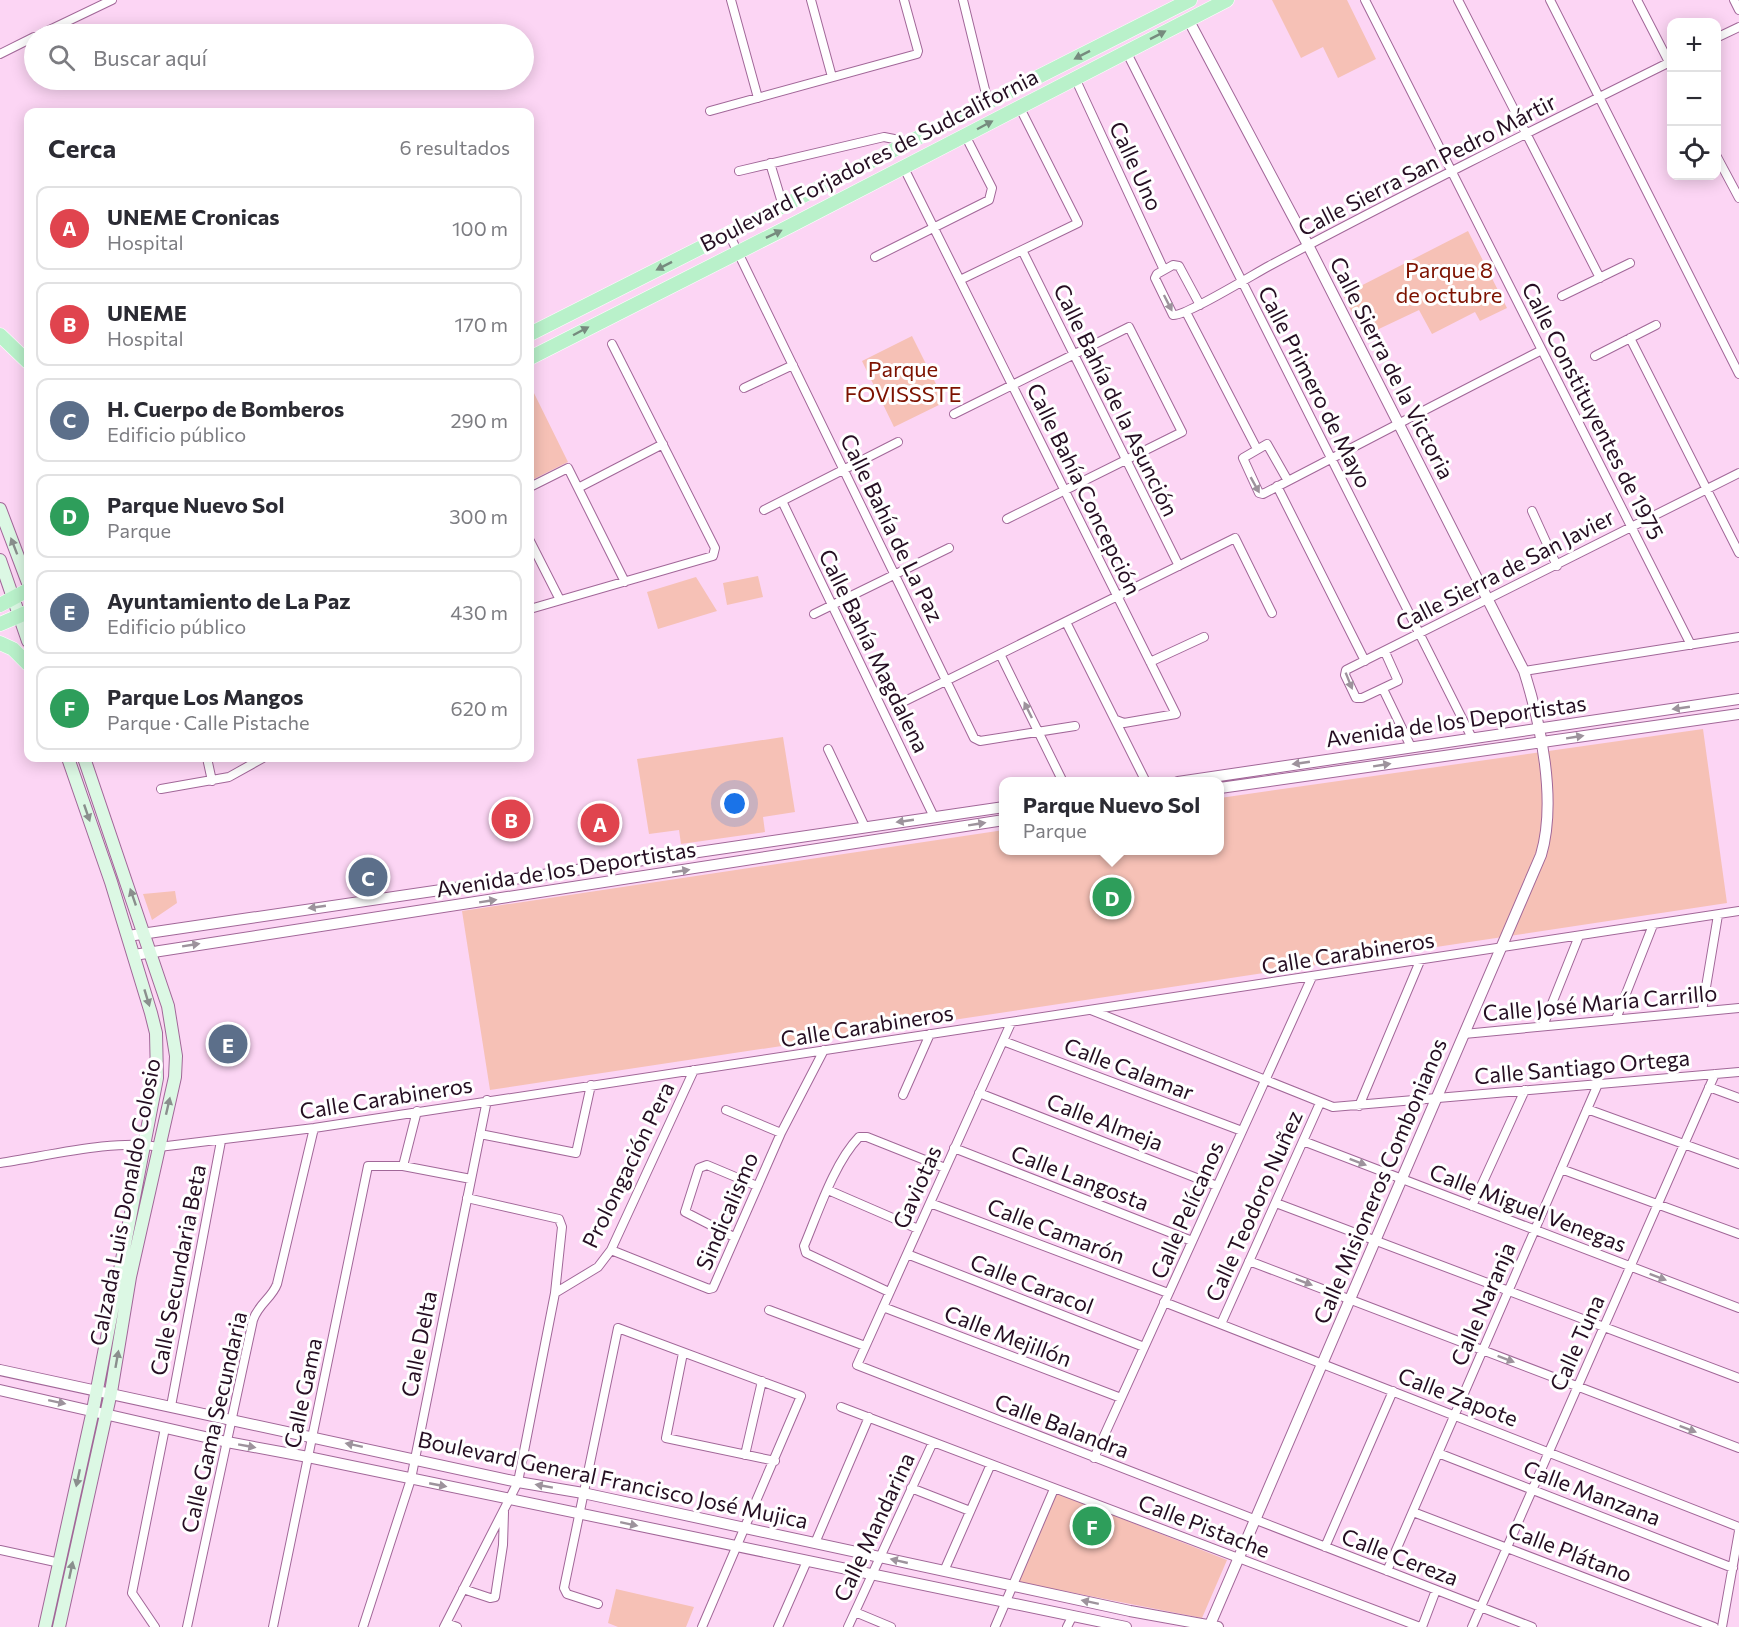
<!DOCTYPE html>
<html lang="es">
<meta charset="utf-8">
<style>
:root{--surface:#fff;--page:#f2f2f3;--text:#2b2b33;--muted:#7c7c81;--line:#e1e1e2;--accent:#12914e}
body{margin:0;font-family:Commissioner,sans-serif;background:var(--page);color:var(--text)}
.controls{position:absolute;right:18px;top:18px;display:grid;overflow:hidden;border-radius:12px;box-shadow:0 3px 15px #0003}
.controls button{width:54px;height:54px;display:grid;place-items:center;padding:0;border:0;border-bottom:2px solid var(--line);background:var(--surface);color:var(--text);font:30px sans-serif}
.you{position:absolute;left:735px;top:804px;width:21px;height:21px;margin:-15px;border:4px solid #fff;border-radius:50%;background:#1a73e8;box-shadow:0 0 0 9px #1a73e833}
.badge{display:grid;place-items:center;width:39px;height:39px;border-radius:50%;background:var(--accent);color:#fff;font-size:20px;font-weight:700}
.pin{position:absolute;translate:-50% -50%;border:3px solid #fff;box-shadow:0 2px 6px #0006}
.popup{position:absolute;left:999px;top:777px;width:225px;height:78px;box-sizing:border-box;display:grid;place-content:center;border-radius:12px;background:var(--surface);filter:drop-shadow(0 2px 4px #0005);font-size:20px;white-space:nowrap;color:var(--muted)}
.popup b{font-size:22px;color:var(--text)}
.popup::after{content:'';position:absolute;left:50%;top:100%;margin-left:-12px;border:12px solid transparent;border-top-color:var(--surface)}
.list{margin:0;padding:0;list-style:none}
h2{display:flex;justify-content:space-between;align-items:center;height:78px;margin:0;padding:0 24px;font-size:26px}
h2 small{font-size:20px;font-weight:400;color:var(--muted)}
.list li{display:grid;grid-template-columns:39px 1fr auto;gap:18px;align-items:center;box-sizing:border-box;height:84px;margin:0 12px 12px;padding:0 12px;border:2px solid var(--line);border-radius:12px}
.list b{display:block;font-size:22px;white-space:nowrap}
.list p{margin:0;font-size:20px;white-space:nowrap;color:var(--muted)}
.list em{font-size:20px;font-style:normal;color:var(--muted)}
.icon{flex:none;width:33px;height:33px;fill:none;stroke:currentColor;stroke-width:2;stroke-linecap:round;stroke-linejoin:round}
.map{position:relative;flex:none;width:1739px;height:1627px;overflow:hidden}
.search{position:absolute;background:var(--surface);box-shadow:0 3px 15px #0003;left:24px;top:24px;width:510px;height:66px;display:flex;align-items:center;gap:15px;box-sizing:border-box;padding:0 21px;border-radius:33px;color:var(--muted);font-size:22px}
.panel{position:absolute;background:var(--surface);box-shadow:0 3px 15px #0003;left:24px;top:108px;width:510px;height:654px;border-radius:12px}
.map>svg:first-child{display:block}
</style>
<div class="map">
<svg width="1739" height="1627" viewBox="0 0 1739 1627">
<rect width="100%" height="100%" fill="#fcd5f4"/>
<path fill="#f6c1b6" d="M1272,0H1347L1376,59L1338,78L1323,47L1301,58Z
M1468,231L1507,308L1480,321L1475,312L1432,334L1419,310L1364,336L1343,295Z
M912,336L945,402L894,427L862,361Z
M530,385L568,462L530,481Z
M758,576L763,597L727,605L723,583Z
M696,577L717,611L658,629L647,592Z
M1703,729L1727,903L490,1090L462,911L1004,830V850H1220V798Z
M783,737L795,812L763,817L765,832L681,844L679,830L649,834L637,759Z
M175,891L177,903L152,920L143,894Z
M1057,1493L1227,1560L1202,1618L1018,1582Z
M616,1589L694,1607L686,1627H618L608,1623Z"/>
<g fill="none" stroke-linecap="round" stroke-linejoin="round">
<defs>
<path id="minor" d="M731,0L758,98
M811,0L832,77
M963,0L988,102
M1365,0L1691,645
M1458,0L1600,278
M1550,0L1739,374
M1637,0L1672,68
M1734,0L1739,10
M41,34L112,0
M1716,38L1739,27
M1126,51L1472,738
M0,54L34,37
M1075,78L1164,270
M710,111L917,54L918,51L904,0
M1716,155L1739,198
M770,163L783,206
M903,166L1176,714L1124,723L1116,720
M739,171L884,137L909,142
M729,234L974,738L980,741L1075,726
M1022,250L1179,566
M875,257L989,200L992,188L965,135
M960,280L1078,223L1019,106
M1562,296L1630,263
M1200,305L1179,266L1173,265L1157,274L1155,278L1173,315C1184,317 1254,274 1269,266C1402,195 1537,128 1672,61
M1186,312L1257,449
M1630,338L1739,553
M1595,356L1656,325
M744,388L793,365
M954,414L1129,327L1182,432L1007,519
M1288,481L1267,444L1243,458L1259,493L1263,494C1356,446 1449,397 1542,350
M1277,486L1365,661
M530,487L568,468L625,582
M578,488L663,444
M782,501L934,817
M764,510L898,442
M1532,511L1557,566
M530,541L560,600
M530,609L713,556L715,548L612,344
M814,614L949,548
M1066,622L1146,782
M1385,652L1398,681L1362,698H1356L1345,675L1346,670L1739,473
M1000,654L1063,782
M1150,662L1204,637
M1524,671L1739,637
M1383,689L1411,747
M899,704L1235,538L1272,613
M828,749L865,827
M207,758L212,781
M161,789L229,777L263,758
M1091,1010L1333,1107L1739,1072
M1702,1011L1718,915
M1616,1019L1653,925
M1011,1023L857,1365L1532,1627
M1543,1026L1579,936
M1464,1034L1739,1008
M1003,1041L1242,1131
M1709,1087L1739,1098
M979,1093L1217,1186
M903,1095L930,1034
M1359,1106L1420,961
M1587,1109L1739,1164
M726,1110L781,1133
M480,1134L576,1153L591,1085
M1303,1141L1739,1308
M954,1148L1192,1241
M0,1163C43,1157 118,1138 159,1147L314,1128L1739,911
M403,1166L417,1111
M1561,1169L1739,1234
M828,1190L918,1229
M467,1198L559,1219L562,1227L555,1293
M930,1203L1168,1293
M1276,1203L1739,1378
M1472,1206L1525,1090
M734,1237L685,1212L699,1168L707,1165L757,1186
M611,1250L709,1289L713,1288L781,1133L824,1050
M907,1254L1144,1347
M1249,1261L1739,1448
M889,1292L806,1253L804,1246C818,1213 834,1163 859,1137H867L945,1168
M1164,1302L1739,1527
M883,1307L1121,1398
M769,1310L865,1346
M1221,1324L1320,1103
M683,1353L666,1438L775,1461
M171,1406L221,1141
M841,1407L1420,1627
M1438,1453L1733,1568
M745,1455L762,1381
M1094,1458L1312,977
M911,1488L970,1511
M1413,1512L1714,1627
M815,1543L869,1417
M1325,1547L1393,1391
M0,1550L60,1563
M944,1571L991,1464
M1387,1571L1598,1084
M463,1589L490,1598L495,1597L503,1545L504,1512
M598,1604L567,1594L564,1588L618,1328L801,1396L702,1627
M855,1612L891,1627
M446,1623L457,1627
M155,1627L132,1593L165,1428
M187,1627L253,1320C259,1303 272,1298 277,1284L314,1128
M273,1627L368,1166H403L471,1179
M363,1627L411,1479L487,1100
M444,1627L518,1482L555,1293L598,1267L611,1250L694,1070
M778,1627L807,1561
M848,1627L933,1442
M995,1627L1054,1489
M1067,1627L1072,1617
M1422,1627L1436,1590
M1472,1627L1715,1074
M1722,1627L1739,1531"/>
<path id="tertiary" d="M1188,19L1308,245L1524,671C1541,725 1557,801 1541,855L1209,1627
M1178,782L1739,699
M1220,788L1739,714
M128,936L1004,807
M134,955L1004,820
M0,1370L518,1482L583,1493L1130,1611L1218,1627
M0,1390L227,1442L308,1457L1126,1627"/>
<path id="secondary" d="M0,509L28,583
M0,560L28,641
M45,1627L93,1410L157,1078L156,1033L151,1013L111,882L68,758
M59,1627L111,1392L130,1277L175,1077L176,1056L168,1006L84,758"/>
<path id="primary" d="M530,334L1190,0
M0,335L28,362
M530,358L792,225L1227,0
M0,605L28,590
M0,624L28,612
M0,643L13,649L28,664"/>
</defs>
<use href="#minor" stroke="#a16798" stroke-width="10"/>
<use href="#tertiary" stroke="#a16798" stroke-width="12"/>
<use href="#secondary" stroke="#a16798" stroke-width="14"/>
<use href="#primary" stroke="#fff" stroke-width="15"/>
<use href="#minor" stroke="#fff" stroke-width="8"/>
<use href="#tertiary" stroke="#fff" stroke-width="10"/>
<use href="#secondary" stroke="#dcf8e4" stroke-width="12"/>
<use href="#primary" stroke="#b9f1ca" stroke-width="14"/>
</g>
<defs><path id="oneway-solid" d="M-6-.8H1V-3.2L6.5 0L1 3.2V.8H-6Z" transform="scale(1.5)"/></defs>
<g fill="#768b7e">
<use href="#oneway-solid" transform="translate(1158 35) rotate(-27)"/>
<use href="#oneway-solid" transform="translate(1082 55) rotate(153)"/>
<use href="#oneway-solid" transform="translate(985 125) rotate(-28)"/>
<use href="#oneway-solid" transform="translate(774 234) rotate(-26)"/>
<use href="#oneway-solid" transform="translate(664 266) rotate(153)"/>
<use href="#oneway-solid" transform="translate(581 331) rotate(-28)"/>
</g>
<g fill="#9d939c">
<use href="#oneway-solid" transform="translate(1168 303) rotate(63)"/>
<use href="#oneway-solid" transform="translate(1255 485) rotate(61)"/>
<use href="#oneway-solid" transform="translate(1349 681) rotate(68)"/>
<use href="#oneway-solid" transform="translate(1681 708) rotate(172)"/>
<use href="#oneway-solid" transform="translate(1028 710) rotate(-116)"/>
<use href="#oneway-solid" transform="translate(1575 737) rotate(-9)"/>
<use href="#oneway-solid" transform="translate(1301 763) rotate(172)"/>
<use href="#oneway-solid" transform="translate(1382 765) rotate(-9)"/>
<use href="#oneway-solid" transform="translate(905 821) rotate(172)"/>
<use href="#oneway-solid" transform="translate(977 824) rotate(-9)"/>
<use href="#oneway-solid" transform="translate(681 871) rotate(-9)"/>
<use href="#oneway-solid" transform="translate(488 901) rotate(-9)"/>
<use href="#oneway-solid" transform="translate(317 907) rotate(172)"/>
<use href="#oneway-solid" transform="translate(191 945) rotate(-9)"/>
<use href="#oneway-solid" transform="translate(1358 1162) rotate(21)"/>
<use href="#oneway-solid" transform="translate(1658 1277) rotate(21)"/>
<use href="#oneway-solid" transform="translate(1304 1282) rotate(21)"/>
<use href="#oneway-solid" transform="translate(1506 1359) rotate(21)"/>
<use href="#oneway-solid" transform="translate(57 1402) rotate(12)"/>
<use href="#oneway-solid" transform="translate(1688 1429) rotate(21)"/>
<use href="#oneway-solid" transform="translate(354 1445) rotate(-168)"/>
<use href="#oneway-solid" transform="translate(247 1446) rotate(10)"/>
<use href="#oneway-solid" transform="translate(438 1485) rotate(11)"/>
<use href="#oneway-solid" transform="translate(544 1486) rotate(-170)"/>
<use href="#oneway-solid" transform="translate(629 1524) rotate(12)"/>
<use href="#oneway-solid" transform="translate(899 1561) rotate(-167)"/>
<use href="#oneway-solid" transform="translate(1090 1602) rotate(-168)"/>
</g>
<g fill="#8a8f8d">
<use href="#oneway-solid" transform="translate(14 546) rotate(-111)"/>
<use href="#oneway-solid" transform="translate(87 813) rotate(71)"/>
<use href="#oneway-solid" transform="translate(133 897) rotate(-109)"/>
<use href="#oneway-solid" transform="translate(147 998) rotate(73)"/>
<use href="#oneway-solid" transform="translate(168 1106) rotate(-77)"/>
<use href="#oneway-solid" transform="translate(117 1359) rotate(-80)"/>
<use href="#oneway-solid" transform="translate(78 1478) rotate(102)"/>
<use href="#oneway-solid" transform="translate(71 1570) rotate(-78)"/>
</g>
<g text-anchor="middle" stroke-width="6" stroke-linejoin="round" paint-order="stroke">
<g font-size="22" fill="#250e22" stroke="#fff">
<text transform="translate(869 160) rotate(-27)" y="8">Boulevard Forjadores de Sudcalifornia</text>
<text transform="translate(1427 165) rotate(-27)" y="8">Calle Sierra San Pedro Mártir</text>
<text transform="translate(1136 166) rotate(65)" y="8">Calle Uno</text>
<text transform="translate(1392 368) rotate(63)" y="8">Calle Sierra de la Victoria</text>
<text transform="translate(1315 387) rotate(63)" y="8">Calle Primero de Mayo</text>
<text transform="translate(1116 400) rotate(64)" y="8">Calle Bahía de la Asunción</text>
<text transform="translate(1593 411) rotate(63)" y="8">Calle Constituyentes de 1975</text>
<text transform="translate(1084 489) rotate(64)" y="8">Calle Bahía Concepción</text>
<text transform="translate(892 528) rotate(64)" y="8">Calle Bahía de La Paz</text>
<text transform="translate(1505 570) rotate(-27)" y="8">Calle Sierra de San Javier</text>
<text transform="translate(874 651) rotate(64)" y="8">Calle Bahía Magdalena</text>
<text transform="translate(1456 721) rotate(-8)" y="8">Avenida de los Deportistas</text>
<text transform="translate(566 869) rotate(-9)" y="8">Avenida de los Deportistas</text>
<text transform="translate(1348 953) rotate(-9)" y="8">Calle Carabineros</text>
<text transform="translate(1600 1003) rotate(-5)" y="8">Calle José María Carrillo</text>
<text transform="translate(867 1026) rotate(-9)" y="8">Calle Carabineros</text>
<text transform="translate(1582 1067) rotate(-5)" y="8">Calle Santiago Ortega</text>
<text transform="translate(1129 1069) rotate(21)" y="8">Calle Calamar</text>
<text transform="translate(386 1098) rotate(-9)" y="8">Calle Carabineros</text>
<text transform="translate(1105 1122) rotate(21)" y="8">Calle Almeja</text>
<text transform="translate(628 1165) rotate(-64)" y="8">Prolongación Pera</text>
<text transform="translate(1080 1178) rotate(21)" y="8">Calle Langosta</text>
<text transform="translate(1380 1181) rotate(-67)" y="8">Calle Misioneros Combonianos</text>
<text transform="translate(917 1187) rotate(-66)" y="8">Gaviotas</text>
<text transform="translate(125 1202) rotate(-79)" y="8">Calzada Luis Donaldo Colosio</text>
<text transform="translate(1254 1206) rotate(-66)" y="8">Calle Teodoro Nuñez</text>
<text transform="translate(1528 1208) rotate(21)" y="8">Calle Miguel Venegas</text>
<text transform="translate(1187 1210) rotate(-66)" y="8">Calle Pelícanos</text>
<text transform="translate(727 1211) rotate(-67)" y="8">Sindicalismo</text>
<text transform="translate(1056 1231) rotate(21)" y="8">Calle Camarón</text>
<text transform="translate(178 1270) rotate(-79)" y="8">Calle Secundaria Beta</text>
<text transform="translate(1032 1284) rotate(21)" y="8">Calle Caracol</text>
<text transform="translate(1483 1304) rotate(-67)" y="8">Calle Naranja</text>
<text transform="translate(1008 1336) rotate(21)" y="8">Calle Mejillón</text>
<text transform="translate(1577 1343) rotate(-66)" y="8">Calle Tuna</text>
<text transform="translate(419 1344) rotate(-79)" y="8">Calle Delta</text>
<text transform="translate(303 1393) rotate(-78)" y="8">Calle Gama</text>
<text transform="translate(1458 1397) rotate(21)" y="8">Calle Zapote</text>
<text transform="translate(214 1422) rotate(-77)" y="8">Calle Gama Secundaria</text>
<text transform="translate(1062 1426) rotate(21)" y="8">Calle Balandra</text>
<text transform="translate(613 1480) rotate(12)" y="8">Boulevard General Francisco José Mujica</text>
<text transform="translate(1592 1493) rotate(21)" y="8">Calle Manzana</text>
<text transform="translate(1204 1526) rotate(21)" y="8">Calle Pistache</text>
<text transform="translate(874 1527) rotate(-65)" y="8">Calle Mandarina</text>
<text transform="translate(1570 1552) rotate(21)" y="8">Calle Plátano</text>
<text transform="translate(1400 1557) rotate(21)" y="8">Calle Cereza</text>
</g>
<g font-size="22" fill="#7d1200" stroke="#fff">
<text x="1449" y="278">Parque 8<tspan x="1449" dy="25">de octubre</tspan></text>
<text x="903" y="377">Parque<tspan x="903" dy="25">FOVISSSTE</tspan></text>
</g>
</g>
</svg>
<div class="controls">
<button>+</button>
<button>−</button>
<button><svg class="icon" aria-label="locate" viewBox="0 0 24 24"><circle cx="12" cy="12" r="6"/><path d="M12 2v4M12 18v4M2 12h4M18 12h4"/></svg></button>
</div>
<div class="you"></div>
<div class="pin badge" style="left:600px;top:823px;background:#e0444e">A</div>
<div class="pin badge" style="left:511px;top:819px;background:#e0444e">B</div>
<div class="pin badge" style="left:368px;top:877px;background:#5c6f8a">C</div>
<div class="pin badge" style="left:1112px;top:897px;background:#2e9e5b">D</div>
<div class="popup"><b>Parque Nuevo Sol</b>Parque</div>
<div class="pin badge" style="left:228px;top:1044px;background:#5c6f8a">E</div>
<div class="pin badge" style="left:1092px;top:1526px;background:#2e9e5b">F</div>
<div class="search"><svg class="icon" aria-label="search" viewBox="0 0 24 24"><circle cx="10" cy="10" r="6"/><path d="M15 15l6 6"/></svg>Buscar aquí</div>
<section class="panel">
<h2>Cerca<small>6 resultados</small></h2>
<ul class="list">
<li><span class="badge" style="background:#e0444e">A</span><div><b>UNEME Cronicas</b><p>Hospital</p></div><em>100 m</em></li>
<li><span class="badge" style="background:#e0444e">B</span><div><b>UNEME</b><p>Hospital</p></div><em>170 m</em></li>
<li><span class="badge" style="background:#5c6f8a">C</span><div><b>H. Cuerpo de Bomberos</b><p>Edificio público</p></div><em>290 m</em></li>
<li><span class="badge" style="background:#2e9e5b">D</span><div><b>Parque Nuevo Sol</b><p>Parque</p></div><em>300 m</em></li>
<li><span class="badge" style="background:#5c6f8a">E</span><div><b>Ayuntamiento de La Paz</b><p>Edificio público</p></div><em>430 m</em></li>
<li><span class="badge" style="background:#2e9e5b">F</span><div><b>Parque Los Mangos</b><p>Parque · Calle Pistache</p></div><em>620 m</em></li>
</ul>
</section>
</div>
